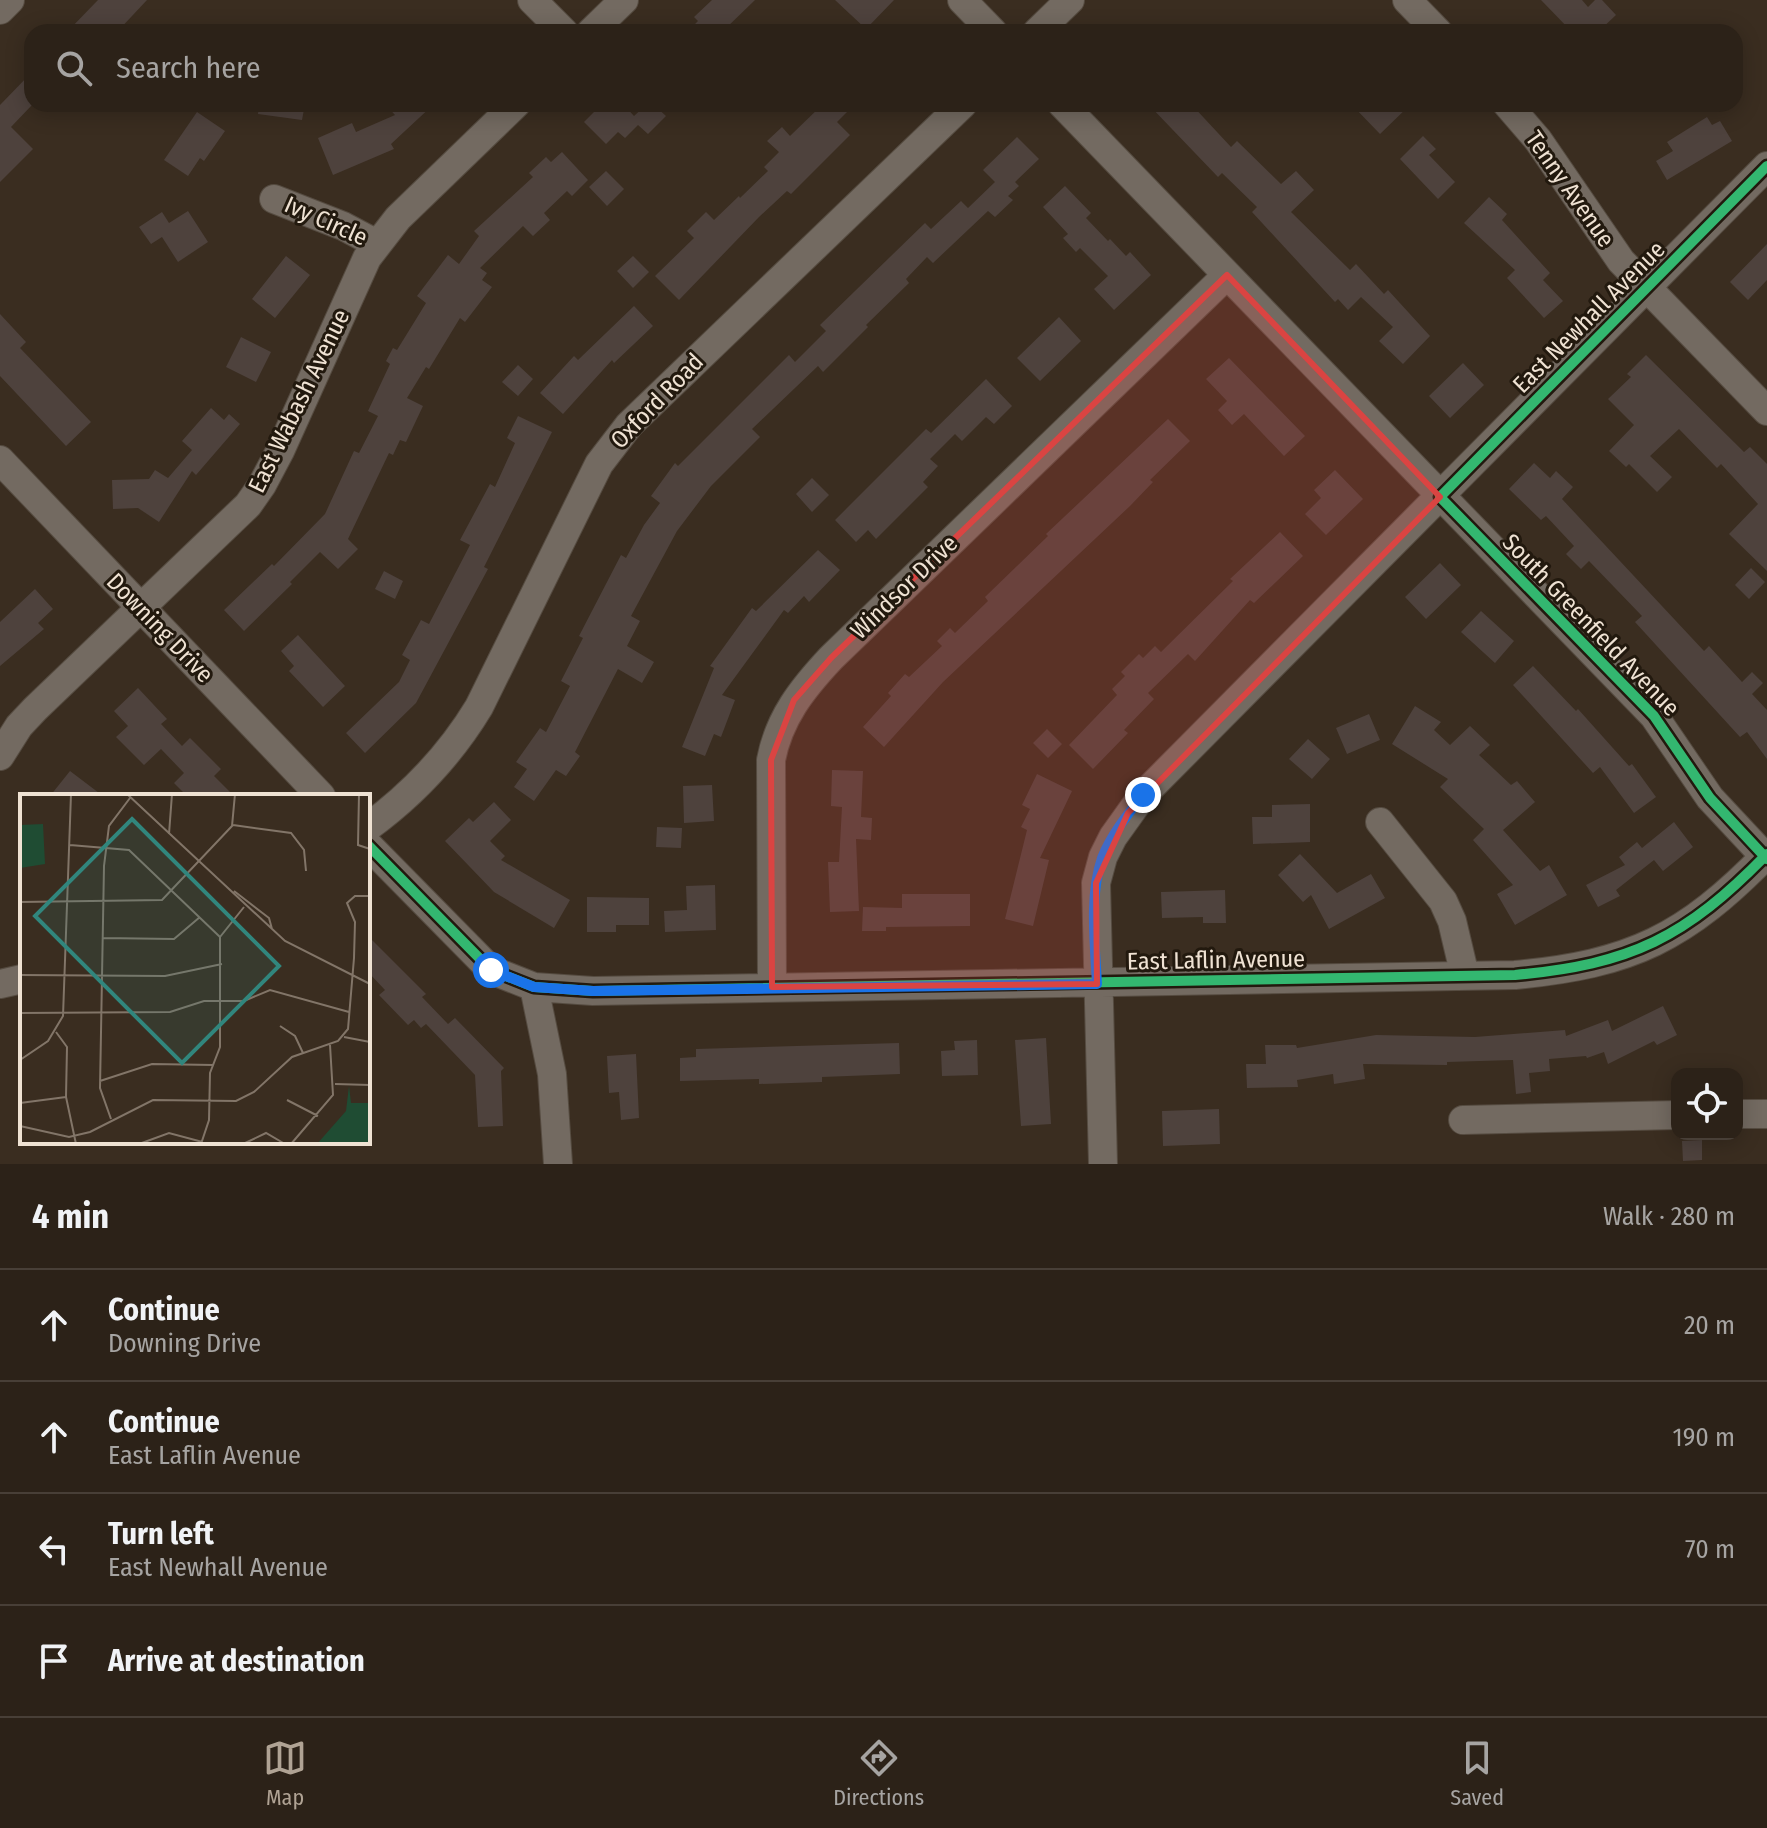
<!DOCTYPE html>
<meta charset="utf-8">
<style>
:root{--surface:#2c2218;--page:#342a21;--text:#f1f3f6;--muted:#a6a4a2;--line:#483f37;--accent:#b0a394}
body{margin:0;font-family:"Fira Sans Condensed",sans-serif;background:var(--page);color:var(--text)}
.controls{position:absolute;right:24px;bottom:24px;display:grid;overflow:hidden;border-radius:16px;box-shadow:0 4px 20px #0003}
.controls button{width:72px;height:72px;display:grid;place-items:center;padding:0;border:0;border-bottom:2px solid var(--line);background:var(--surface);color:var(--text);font:40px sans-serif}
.stop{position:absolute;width:24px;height:24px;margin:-18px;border:6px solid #1a73e8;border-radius:50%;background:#fff}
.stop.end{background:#1a73e8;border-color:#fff;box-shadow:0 2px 8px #0008}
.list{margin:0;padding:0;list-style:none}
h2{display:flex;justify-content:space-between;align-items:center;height:104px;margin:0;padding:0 32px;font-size:34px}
h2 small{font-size:26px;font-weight:400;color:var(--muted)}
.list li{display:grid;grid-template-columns:52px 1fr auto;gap:24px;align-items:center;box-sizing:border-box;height:112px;padding:0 32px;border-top:2px solid var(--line)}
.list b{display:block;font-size:30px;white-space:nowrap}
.list p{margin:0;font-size:26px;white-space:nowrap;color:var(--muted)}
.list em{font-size:26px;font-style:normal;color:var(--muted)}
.icon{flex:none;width:44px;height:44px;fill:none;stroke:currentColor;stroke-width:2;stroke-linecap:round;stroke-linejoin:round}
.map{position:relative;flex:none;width:1767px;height:1164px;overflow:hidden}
.search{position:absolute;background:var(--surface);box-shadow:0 4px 20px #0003;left:24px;right:24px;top:24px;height:88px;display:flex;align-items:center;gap:20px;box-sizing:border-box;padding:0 28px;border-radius:24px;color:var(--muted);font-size:30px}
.sheet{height:552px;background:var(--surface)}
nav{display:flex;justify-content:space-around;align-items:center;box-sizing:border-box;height:112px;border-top:2px solid var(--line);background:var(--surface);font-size:22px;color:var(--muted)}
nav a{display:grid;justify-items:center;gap:4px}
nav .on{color:var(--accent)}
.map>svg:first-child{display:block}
</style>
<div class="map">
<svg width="1767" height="1164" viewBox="0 0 1767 1164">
<rect width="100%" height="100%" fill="#3a2d20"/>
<path fill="#4e423d" d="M98,0H147L117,32H67Z
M712,0H755L722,32H687L698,21L694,17Z
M835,0H894L866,29Z
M1541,0H1582L1588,7L1595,0H1602L1616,15L1598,32H1572Z
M32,72V105L11,127L33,149L0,182V105Z
M259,104H305L302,120L258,114Z
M385,104H434L391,144L394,149L333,175L318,138L352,123L356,132L395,115Z
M602,104H623L634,116L647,104H653L666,116L648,134L638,125L625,138L618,132L606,144L584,122Z
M823,104H855L837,122L850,135L791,194L787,191L759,217L679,300L655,276L694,238L687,231L706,212L714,220L739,196L740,198L768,171L764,167L779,152L767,141L782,127L790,136Z
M1148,104H1191L1231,147L1237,141L1281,184L1296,171L1314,190L1291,212L1350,270L1356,264L1384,294L1388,290L1430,336L1403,364L1379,341L1393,327L1361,297L1348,310L1338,299L1335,302L1252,212L1257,207L1222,173L1218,177Z
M1351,104H1411L1380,134Z
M197,112L225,131L204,161L200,158L188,176L164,160Z
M1707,117L1712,125L1720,121L1732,141L1667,180L1656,161L1673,151L1667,142Z
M1423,136L1436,149L1429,155L1455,182L1438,199L1400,159Z
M1017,137L1039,159L1015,182L1019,186L1008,196L1013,200L995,217L988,211L933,263L927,257L906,279L909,283L866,325L868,327L823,372L818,366L752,429L760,437L711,486L677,531L631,616L640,621L627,646L654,662L642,683L618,669L575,752L580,756L566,776L556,770L534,801L514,787L527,769L516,762L540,728L546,732L570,686L561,681L583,638L579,636L621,555L626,558L644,525L660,503L651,496L675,463L678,466L789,355L795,362L826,331L820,325L925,223L931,229L961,201L968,208L995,182L983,170Z
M562,152L588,180L572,196L567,191L544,213L550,220L533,236L523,226L480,268L487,273L482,280L492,287L465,322L460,318L429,369L426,367L407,398L423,406L406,442L400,440L393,455L389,453L348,539L358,549L338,569L320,552L290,582L292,584L244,631L224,610L272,564L274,566L325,514L354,451L359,453L378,416L368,411L390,364L386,361L393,348L397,350L426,303L417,296L448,255L459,264L479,236L474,231L533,177L529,173L546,157L551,162Z
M606,171L624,189L607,206L589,187Z
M1065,186L1091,213L1086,218L1108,241L1110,239L1126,256L1130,252L1151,275L1114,310L1094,289L1108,276L1080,248L1076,252L1063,238L1068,234L1043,207Z
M1489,197L1507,214L1502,220L1550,273L1543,280L1563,301L1544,318L1507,278L1515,270L1464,223Z
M188,211L208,242L178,262L162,237L151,244L139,227L162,212L169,223Z
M1767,244V280L1748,300L1730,282Z
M286,256L310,275L275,318L252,299Z
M633,256L649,272L633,288L617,271Z
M634,306L653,326L614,363L612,360L563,414L540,393L574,356L578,360Z
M0,314L26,342L20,348L91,422L66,446L0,376Z
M1059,317L1081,341L1040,381L1017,358Z
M241,337L271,352L256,382L226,367Z
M1646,355L1744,452L1750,447L1767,464V571L1729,534L1758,504L1721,464L1717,468L1679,429L1650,456L1672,477L1657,492L1629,464L1626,467L1609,451L1634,425L1608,399L1631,377L1627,374Z
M1229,358L1305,436L1284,456L1244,414L1232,425L1218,410L1227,401L1206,379Z
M1463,363L1484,385L1450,418L1429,396Z
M518,365L533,379L518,396L502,382Z
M986,379L1012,406L994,424L986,417L962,441L955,434L930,459L938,466L923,482L928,487L876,539L868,530L856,542L835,520L926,429L931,433Z
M211,408L224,420L229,414L240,424L196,475L192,471L159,522L138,508L113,509L112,480L149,479L155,470L168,478L192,450L182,441Z
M518,416L552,432L484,567L488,569L416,703L365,753L346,733L399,682L410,660L402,655L421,620L429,624L470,545L460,540L490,484L495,487L515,443L507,438Z
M1168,419L1190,441L1150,480L1153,482L1130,506L943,682L884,747L863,727L891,696L888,693L905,674L909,677L942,646L937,641L950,628L955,633L988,601L985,597L1048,536L1046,534Z
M1534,463L1550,478L1556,471L1573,487L1562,499L1704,651L1709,646L1742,682L1752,672L1763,683L1752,694L1767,710V759L1747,732L1740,737L1635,622L1642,616L1589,561L1581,569L1566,554L1574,546L1546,516L1541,520L1509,489Z
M1335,470L1363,499L1326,535L1305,514L1321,498L1314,490Z
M812,478L829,495L812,512L796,494Z
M1280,532L1303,556L1254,603L1250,600L1195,661L1188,654L1148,693L1154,699L1124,730L1128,733L1093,769L1069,745L1117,695L1112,689L1125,676L1121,672L1139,654L1143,658L1155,646L1161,652L1233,581L1230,579Z
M818,550L840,570L809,602L804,596L788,613L784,610L722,695L735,700L721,737L714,734L705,756L682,747L714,668L710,666L752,608L756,611Z
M1440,563L1461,585L1426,619L1405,597Z
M1751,568L1765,582L1749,599L1735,585Z
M384,571L403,581L395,599L375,589Z
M35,589L53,609L38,623L44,629L0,666V622Z
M1481,611L1514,641L1495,663L1461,632Z
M298,635L345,686L323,707L289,671L294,666L281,651Z
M1533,666L1576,711L1578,709L1629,766L1632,764L1656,797L1634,813L1600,767L1593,773L1513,685Z
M138,688L167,719L161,724L182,746L190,738L221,769L214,776L234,796H187L174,783L184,773L161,749L144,765L116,737L128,726L114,711Z
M1415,706L1441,722L1434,730L1450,745L1470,726L1490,745L1479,755L1511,785L1517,781L1535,802L1503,830L1540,871L1549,865L1567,895L1515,925L1497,894L1513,885L1473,840L1484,829L1440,787L1448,779L1392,744Z
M1369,714L1380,740L1347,754L1336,728Z
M1047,729L1062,744L1048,758L1033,743Z
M1308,739L1330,759L1312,779L1289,759Z
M832,770L863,771L861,817L872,818L871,840L856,839L859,911L830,912L828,862H839L842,807L831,806Z
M70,771L103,796H50Z
M1037,774L1072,791L1040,858L1049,860L1033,926L1005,919L1027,830L1021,827L1030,809L1022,805Z
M712,785L714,821L684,823L683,786Z
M494,802L511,820L490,841L505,856L501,860L570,900L554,928L494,892L445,841L469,818L473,822Z
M1310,804V842L1253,844L1252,817H1272V805Z
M1674,822L1693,847L1663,871L1654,860L1616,890L1620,896L1598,907L1586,885L1625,865L1619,857L1637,842L1642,848Z
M657,827L682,828L681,848L656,847Z
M1300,854L1337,893L1371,874L1385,898L1329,929L1311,895L1303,902L1278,875Z
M715,885L716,930L665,932L664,911L687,910L686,886Z
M1225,890L1226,923H1203V917L1162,918L1161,892Z
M902,894H970V926L886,927V931H862L863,907L902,908Z
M587,897L649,898V925H616V932H587Z
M368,936L426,994L422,997L448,1024L455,1018L504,1068L501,1071L503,1126L478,1127L475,1075L426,1024L421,1028L414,1020L408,1025L379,995L385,990L368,972Z
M1663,1006L1677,1035L1657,1045L1654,1041L1608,1064L1604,1052L1587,1058L1586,1056L1549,1059L1550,1071L1529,1073L1531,1092L1516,1094L1513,1060L1447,1062V1065L1363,1064L1365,1079L1334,1084L1333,1074L1297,1080L1298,1087L1247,1088L1246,1064H1266L1265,1045H1296L1297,1048L1376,1035L1475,1037L1565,1030L1566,1036L1608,1020L1612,1031Z
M1046,1038L1051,1124L1021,1126L1015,1040Z
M977,1040L978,1075L942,1076L941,1051L955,1050L954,1041Z
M899,1043L900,1074L822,1077V1082L759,1084V1079L680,1081V1058L696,1057V1049Z
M636,1054L639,1118L621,1120L619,1092L609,1093L607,1056Z
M1219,1109L1220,1144L1163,1146L1162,1111Z
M1702,1140V1160L1683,1161L1682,1141Z"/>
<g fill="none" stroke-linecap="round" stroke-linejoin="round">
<defs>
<path id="minor" d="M532,0L564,32
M962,0L993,32
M1407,0L1438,32
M0,10L10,0
M591,32L624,0
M1037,32L1070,0
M1062,104L1654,716L1710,798L1767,859
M1507,104L1538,140L1621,261L1767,411
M274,199L343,226L377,244
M0,460L321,796
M0,756L19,726L35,709L248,505L262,485L280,451L367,258L398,218L516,104
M1380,822L1443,901L1452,921L1465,976
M368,827C413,794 450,755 479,707L599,464L629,425L963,104
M368,845L491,970L534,987L593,991L1515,975C1632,964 1685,938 1767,854
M0,984L22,979
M534,987L552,1074L558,1164
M772,987L771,760C779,718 802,689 831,658L1227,275
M1737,1114H1767
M1463,1120L1677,1115
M1103,1164L1096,883L1103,857L1113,837L1143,795L1767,166"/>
</defs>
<use href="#minor" stroke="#554b40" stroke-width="30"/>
<use href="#minor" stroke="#736a61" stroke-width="28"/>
<defs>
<path id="cycleway" d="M1767,166L1440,497L1654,716L1710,798L1767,859
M368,845L491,970L534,987L593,991L1515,975C1632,964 1685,938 1767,854"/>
</defs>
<use href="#cycleway" stroke="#22190e" stroke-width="15"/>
<use href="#cycleway" stroke="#33b770" stroke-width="10"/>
</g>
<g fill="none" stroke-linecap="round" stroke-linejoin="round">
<path stroke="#1a73e8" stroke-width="10" d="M491,970L534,987L593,991L1097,984C1095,944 1089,896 1102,858C1111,835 1128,814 1143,795"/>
</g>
<path fill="#da4442" fill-opacity="0.2" stroke="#da4442" stroke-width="6" stroke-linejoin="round" d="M1227,275L1440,497L1128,813L1096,883L1097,984L772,987L771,760L794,700L831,658Z"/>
<g text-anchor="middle" stroke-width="6" stroke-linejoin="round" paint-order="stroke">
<g font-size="24" fill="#efe2d3" stroke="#22190e">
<text transform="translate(1570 189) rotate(55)" y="8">Tenny Avenue</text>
<text transform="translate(326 221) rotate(24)" y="8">Ivy Circle</text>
<text transform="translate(1589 317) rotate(-45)" y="8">East Newhall Avenue</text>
<text transform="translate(299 401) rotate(-64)" y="8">East Wabash Avenue</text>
<text transform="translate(657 401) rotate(-46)" y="8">Oxford Road</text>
<text transform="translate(904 587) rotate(-44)" y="8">Windsor Drive</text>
<text transform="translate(1591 625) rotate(46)" y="8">South Greenfield Avenue</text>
<text transform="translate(160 628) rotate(46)" y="8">Downing Drive</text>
<text transform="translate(1216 960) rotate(-1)" y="8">East Laflin Avenue</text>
</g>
</g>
<g transform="translate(20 794)">
<rect width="350" height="350" fill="#3a2d20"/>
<path d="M23,30L25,70L0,74V31ZM329,292L331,309H350V350H297L326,317Z" fill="#1f4c33"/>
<path fill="none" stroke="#827568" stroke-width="2" d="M107,0L265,147L350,190M181,0L215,1M339,0L338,51L350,55M213,31L271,39L284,56L286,77M149,40L152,0M50,51L109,56L200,143M214,97L249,124L252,135M0,108L142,106L212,32L215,0M83,144L154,145L180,123M0,181L145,182L202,170M0,219L150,218L184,207H224L250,196L329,218M260,232L275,242L283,259M36,238L47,253L46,303L56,350M324,243L350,248M0,266L28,247L43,222L51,0M80,287L132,270L193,271M315,290L350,291M267,306L298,322M0,309L46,303M91,325L80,294L84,72L89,32L110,4M0,332L49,343L70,338L133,306L216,307L234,298L272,263L318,247L328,235L334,164L335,128L327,109L335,102H350M119,350L149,339L190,350M181,350L189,326L190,279L200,253V143L224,113M223,350L246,339L265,350M271,350L313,301L310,251"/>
<path fill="#31867d" fill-opacity="0.15" stroke="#31867d" stroke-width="4" d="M112,25L259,172L162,269L15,122Z"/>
<rect width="350" height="350" fill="none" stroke="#efe2d3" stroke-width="4"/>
</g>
</svg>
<div class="controls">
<button><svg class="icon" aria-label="locate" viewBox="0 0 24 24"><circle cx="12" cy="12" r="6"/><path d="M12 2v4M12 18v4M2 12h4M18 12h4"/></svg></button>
</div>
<div class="stop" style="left:491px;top:970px"></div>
<div class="stop end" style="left:1143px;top:795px"></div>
<div class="search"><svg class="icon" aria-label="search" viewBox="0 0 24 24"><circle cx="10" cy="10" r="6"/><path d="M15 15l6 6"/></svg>Search here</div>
</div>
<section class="sheet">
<h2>4 min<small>Walk · 280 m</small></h2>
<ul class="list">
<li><svg class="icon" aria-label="ahead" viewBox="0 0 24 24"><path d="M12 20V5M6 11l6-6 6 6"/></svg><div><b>Continue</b><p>Downing Drive</p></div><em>20 m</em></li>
<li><svg class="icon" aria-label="ahead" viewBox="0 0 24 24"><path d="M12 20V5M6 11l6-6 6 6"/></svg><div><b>Continue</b><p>East Laflin Avenue</p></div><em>190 m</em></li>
<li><svg class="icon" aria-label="left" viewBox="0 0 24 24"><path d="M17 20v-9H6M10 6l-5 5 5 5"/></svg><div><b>Turn left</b><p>East Newhall Avenue</p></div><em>70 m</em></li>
<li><svg class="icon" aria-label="arrive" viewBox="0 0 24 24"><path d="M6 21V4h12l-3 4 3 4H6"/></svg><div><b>Arrive at destination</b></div></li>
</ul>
</section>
<nav>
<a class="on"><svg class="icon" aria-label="map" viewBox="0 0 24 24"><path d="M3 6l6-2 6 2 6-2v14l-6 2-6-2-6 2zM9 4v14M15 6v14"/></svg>Map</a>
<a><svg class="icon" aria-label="directions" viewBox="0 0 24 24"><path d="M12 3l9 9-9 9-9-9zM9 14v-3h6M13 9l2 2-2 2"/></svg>Directions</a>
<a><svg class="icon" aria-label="saved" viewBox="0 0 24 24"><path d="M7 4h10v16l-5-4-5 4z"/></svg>Saved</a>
</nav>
